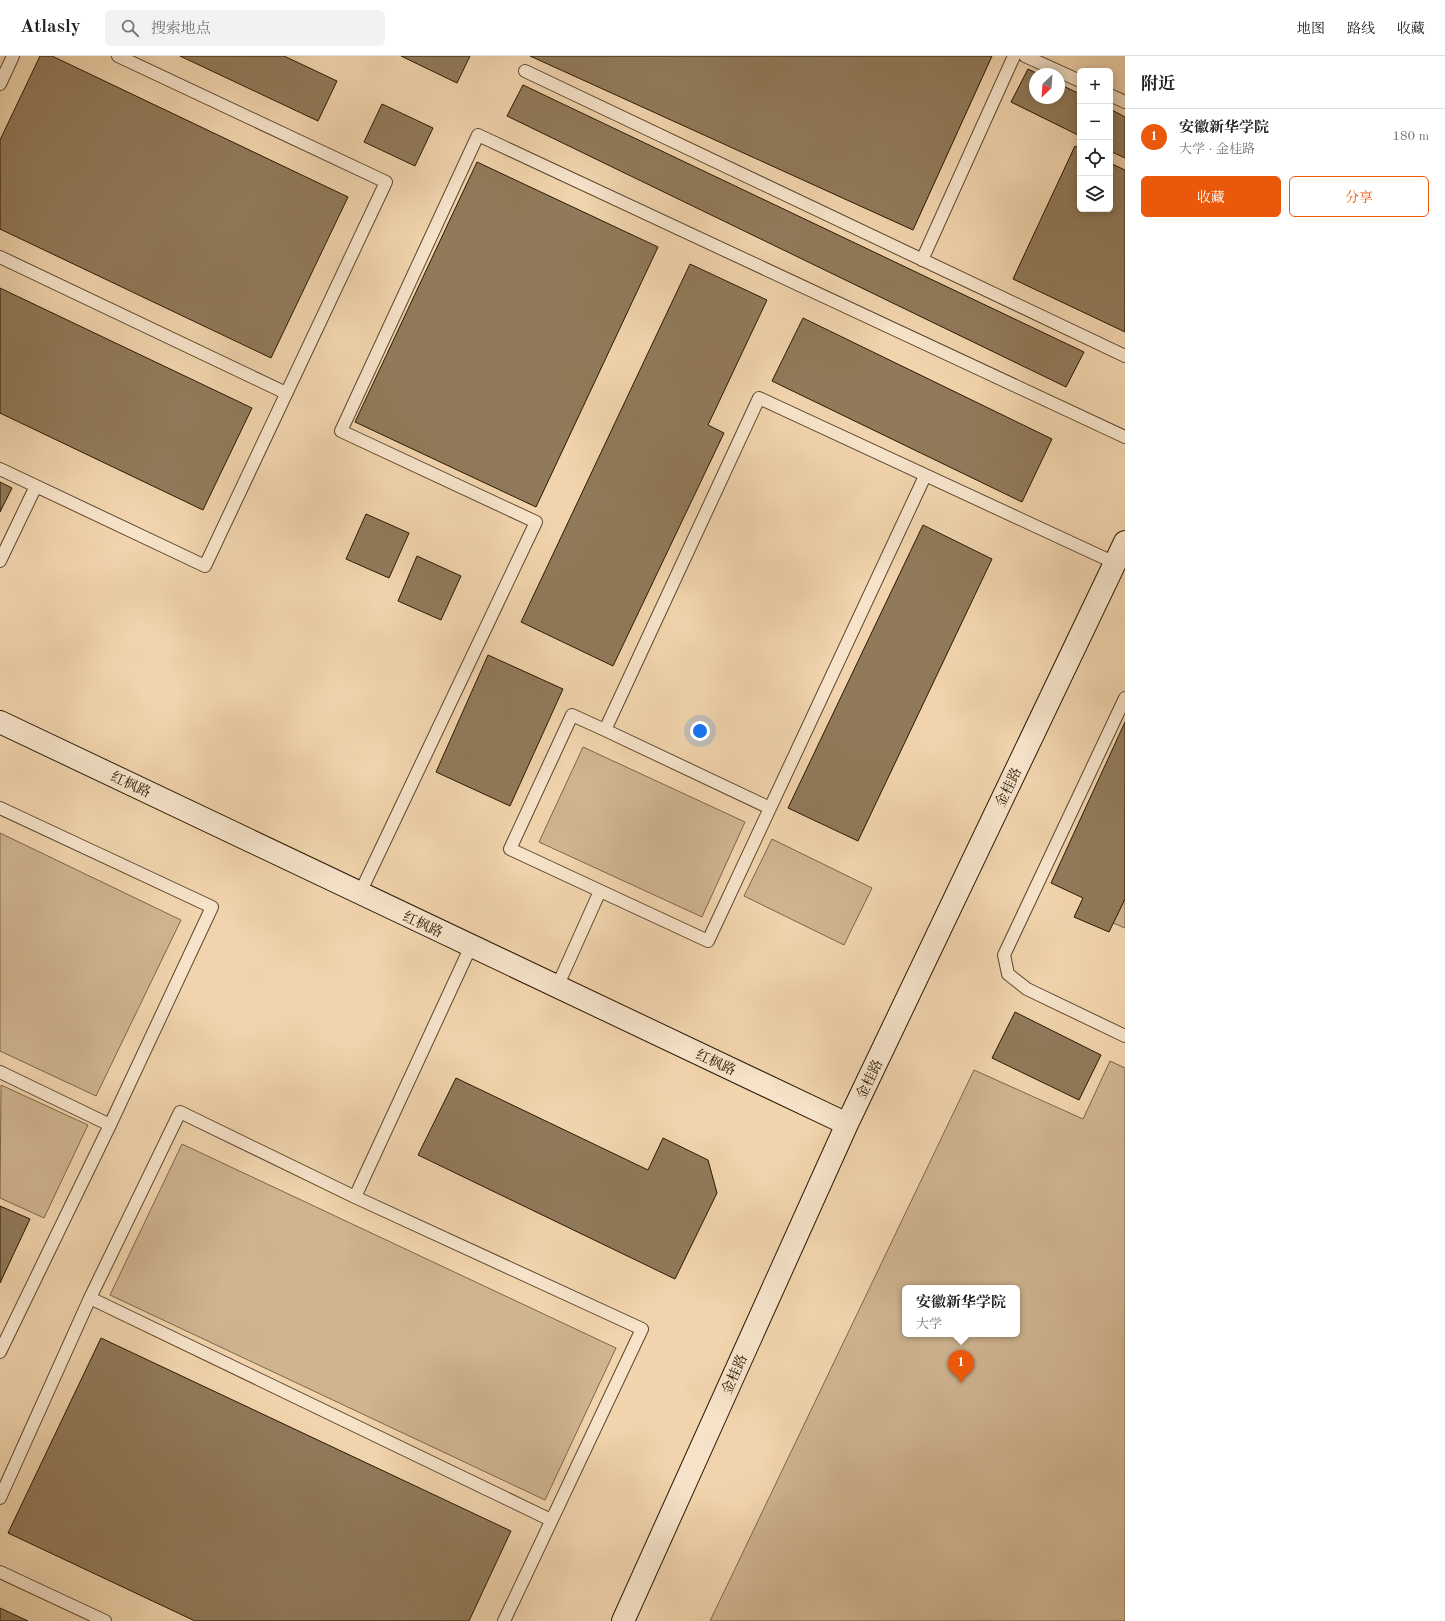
<!DOCTYPE html>
<html lang="zh">
<meta charset="utf-8">
<style>
:root{--surface:#fff;--page:#f2f2f2;--text:#222;--muted:#767676;--line:#e0e0e0;--accent:#ea580c}
body{margin:0;font-family:"Old Standard TT","Noto Serif SC",serif;background:var(--page);color:var(--text)}
.controls{position:absolute;right:12px;top:12px;display:grid;overflow:hidden;border-radius:6px;box-shadow:0 2px 10px #0003}
.controls button{width:36px;height:36px;display:grid;place-items:center;padding:0;border:0;border-bottom:1px solid var(--line);background:var(--surface);color:var(--text);font:20px sans-serif}
.compass{position:absolute;left:1029px;top:12px;width:36px;height:36px;border-radius:50%;background:var(--surface);box-shadow:0 2px 10px #0003;rotate:205deg}
.you{position:absolute;left:700px;top:675px;width:14px;height:14px;margin:-10px;border:3px solid #fff;border-radius:50%;background:#1a73e8;box-shadow:0 0 0 6px #1a73e833}
.badge{display:grid;place-items:center;width:26px;height:26px;border-radius:50%;background:var(--accent);color:#fff;font-size:13px;font-weight:700}
.pin{position:absolute;translate:-50% -33px;filter:drop-shadow(0 1px 2px #0008)}
.pin::after{content:'';position:absolute;top:21px;width:14px;height:12px;background:inherit;clip-path:polygon(0 0,100% 0,50% 100%)}
.popup{position:absolute;left:902px;top:1229px;width:118px;height:52px;box-sizing:border-box;display:grid;place-content:center;border-radius:6px;background:var(--surface);filter:drop-shadow(0 1px 3px #0005);font-size:13px;white-space:nowrap;color:var(--muted)}
.popup b{font-size:15px;color:var(--text)}
.popup::after{content:'';position:absolute;left:50%;top:100%;margin-left:-8px;border:8px solid transparent;border-top-color:var(--surface)}
.list{margin:0;padding:0;list-style:none}
h2{display:flex;justify-content:space-between;align-items:center;height:52px;margin:0;padding:0 16px;font-size:17px}
h2 small{font-size:13px;font-weight:400;color:var(--muted)}
.list li{display:grid;grid-template-columns:26px 1fr auto;gap:12px;align-items:center;box-sizing:border-box;height:56px;padding:0 16px;border-top:1px solid var(--line)}
.list b{display:block;font-size:15px;white-space:nowrap}
.list p{margin:0;font-size:13px;white-space:nowrap;color:var(--muted)}
.list em{font-size:13px;font-style:normal;color:var(--muted)}
.actions{display:flex;gap:8px;padding:12px 16px}
.actions a{flex:1;padding:9px 0;border:1px solid var(--accent);border-radius:6px;text-align:center;font-size:14px;color:var(--accent)}
.actions .main{background:var(--accent);color:#fff}
.icon{flex:none;width:22px;height:22px;fill:none;stroke:currentColor;stroke-width:2;stroke-linecap:round;stroke-linejoin:round}
.map{position:relative;flex:none;width:1125px;height:1565px;overflow:hidden}
header{display:flex;align-items:center;gap:24px;box-sizing:border-box;height:56px;padding:0 20px;background:var(--surface);border-bottom:1px solid var(--line)}
header strong{font-size:19px}
nav{display:flex;gap:22px;margin-inline-start:auto;font-size:14px}
.search{width:280px;height:36px;background:var(--page);display:flex;align-items:center;gap:10px;box-sizing:border-box;padding:0 14px;border-radius:6px;color:var(--muted);font-size:15px}
main{display:flex}
aside{flex:1;background:var(--surface)}
.map>svg:first-child{display:block}
</style>
<header>
<strong>Atlasly</strong>
<div class="search"><svg class="icon" aria-label="search" viewBox="0 0 24 24"><circle cx="10" cy="10" r="6"/><path d="M15 15l6 6"/></svg>搜索地点</div>
<nav><a>地图</a><a>路线</a><a>收藏</a></nav>
</header>
<main>
<div class="map">
<svg width="1125" height="1565" viewBox="0 0 1125 1565">
<rect width="100%" height="100%" fill="#f1d4ad"/>
<filter id="stains"><feTurbulence type="fractalNoise" baseFrequency=".005" numOctaves="4"/><feColorMatrix values="0 0 0 0 .2 0 0 0 0 .09 0 0 0 0 .02 0 0 0 .5 -.17"/></filter>
<radialGradient id="worn" r=".72"><stop offset=".6" stop-color="#630" stop-opacity="0"/><stop offset="1" stop-color="#630" stop-opacity=".3"/></radialGradient>
<path fill="#cfb490" stroke="#7c6648" fill-rule="evenodd" d="M583,691L745,766L702,861L539,786Z
M0,777L181,864L96,1040L0,995Z
M772,783L872,832L844,889L744,840Z
M1125,841V872L1113,867Z
M1110,1005L1125,1012V1565H710L974,1014L1083,1063ZM905,1232H1017V1278H905Z
M1,1029L88,1069L44,1162L0,1142Z
M182,1088L616,1292L545,1444L110,1239Z"/>
<path fill="#917a5a" stroke="#291801" d="M40,0H52L348,141L271,302L0,173V84Z
M180,0H284L337,25L318,65Z
M401,0H470L457,27Z
M530,0H992L913,174Z
M1028,13L1038,18H1035V42H1059V28L1080,38V80L1011,46Z
M523,29L1084,296L1066,331L507,60Z
M382,48L433,72L415,110L364,86Z
M1110,53L1125,61V102L1110,95Z
M1075,90L1080,93V153H1110V107L1125,114V276L1013,223Z
M477,106L658,191L536,451L355,366Z
M690,208L767,244L708,369L724,377L613,610L521,566Z
M0,232L252,352L203,454L0,357Z
M803,262L1052,383L1022,446L772,325Z
M0,426L12,432L0,456Z
M366,458L409,477L389,522L346,503Z
M923,469L992,503L858,785L788,752Z
M417,500L461,520L441,564L398,545Z
M488,599L563,633L510,750L436,716Z
M1125,666V843L1109,876L1074,861L1083,842L1051,827Z
M1015,956L1101,999L1079,1044L992,1002Z
M456,1022L648,1114L663,1082L708,1104L717,1137L675,1223L418,1099Z
M0,1150L30,1163L0,1227Z
M101,1282L511,1475L469,1565H195L8,1477Z
M0,1552L28,1565H0Z"/>
<g fill="none" stroke-linecap="round" stroke-linejoin="round">
<defs>
<path id="lane" d="M1025,0L1080,25
M525,15L1125,300
M0,28L13,0
M1110,39L1125,46
M0,201L286,337
M922,204L1014,0
M0,413L205,510L386,126L118,0
M925,420L708,885L510,793L572,659L605,674L759,342L1115,507
M0,505L36,430
M1125,642L1004,899L1008,918L1027,933L1125,980
M605,674L770,752
M0,752L212,851L110,1069L0,1296
M360,837L536,466L341,375L478,79L1125,381
M471,890L355,1141L642,1273L504,1565
M557,931L600,835
M0,1016L110,1069
M90,1242L180,1056L355,1141
M0,1442L90,1242L551,1464
M0,1516L105,1565"/>
<path id="secondary" d="M0,666L847,1068
M623,1565L847,1068L1125,486"/>
</defs>
<use href="#lane" stroke="#5b472c" stroke-width="14"/>
<use href="#secondary" stroke="#291801" stroke-width="24"/>
<use href="#lane" stroke="#f6e3ca" stroke-width="12"/>
<use href="#secondary" stroke="#f6e3ca" stroke-width="22"/>
</g>
<g text-anchor="middle" stroke-width="3" stroke-linejoin="round" paint-order="stroke">
<g font-size="14" fill="#291801" stroke="#f6e3ca">
<text transform="translate(131 728) rotate(25)" y="5">红枫路</text>
<text transform="translate(1008 731) rotate(-64)" y="5">金桂路</text>
<text transform="translate(423 868) rotate(25)" y="5">红枫路</text>
<text transform="translate(716 1006) rotate(25)" y="5">红枫路</text>
<text transform="translate(869 1023) rotate(-64)" y="5">金桂路</text>
<text transform="translate(734 1318) rotate(-66)" y="5">金桂路</text>
</g>
</g>
<rect width="100%" height="100%" filter="url(#stains)"/>
<rect width="100%" height="100%" fill="url(#worn)"/>
</svg>
<div class="controls">
<button>+</button>
<button>−</button>
<button><svg class="icon" aria-label="locate" viewBox="0 0 24 24"><circle cx="12" cy="12" r="6"/><path d="M12 2v4M12 18v4M2 12h4M18 12h4"/></svg></button>
<button><svg class="icon" aria-label="layers" viewBox="0 0 24 24"><path d="M12 4l9 5-9 5-9-5zM3 14l9 5 9-5"/></svg></button>
</div>
<svg class="compass" viewBox="-18 -18 36 36"><path d="M0-13l5 13h-10z" fill="#e53935"/><path d="M0 13l5-13h-10z" fill="#767676"/></svg>
<div class="you"></div>
<div class="pin badge" style="left:961px;top:1327px">1</div>
<div class="popup"><b>安徽新华学院</b>大学</div>
</div>
<aside>
<h2>附近<small></small></h2>
<ul class="list">
<li><span class="badge">1</span><div><b>安徽新华学院</b><p>大学 · 金桂路</p></div><em>180 m</em></li>
</ul>
<div class="actions"><a class="main">收藏</a><a>分享</a></div>
</aside>
</main>
